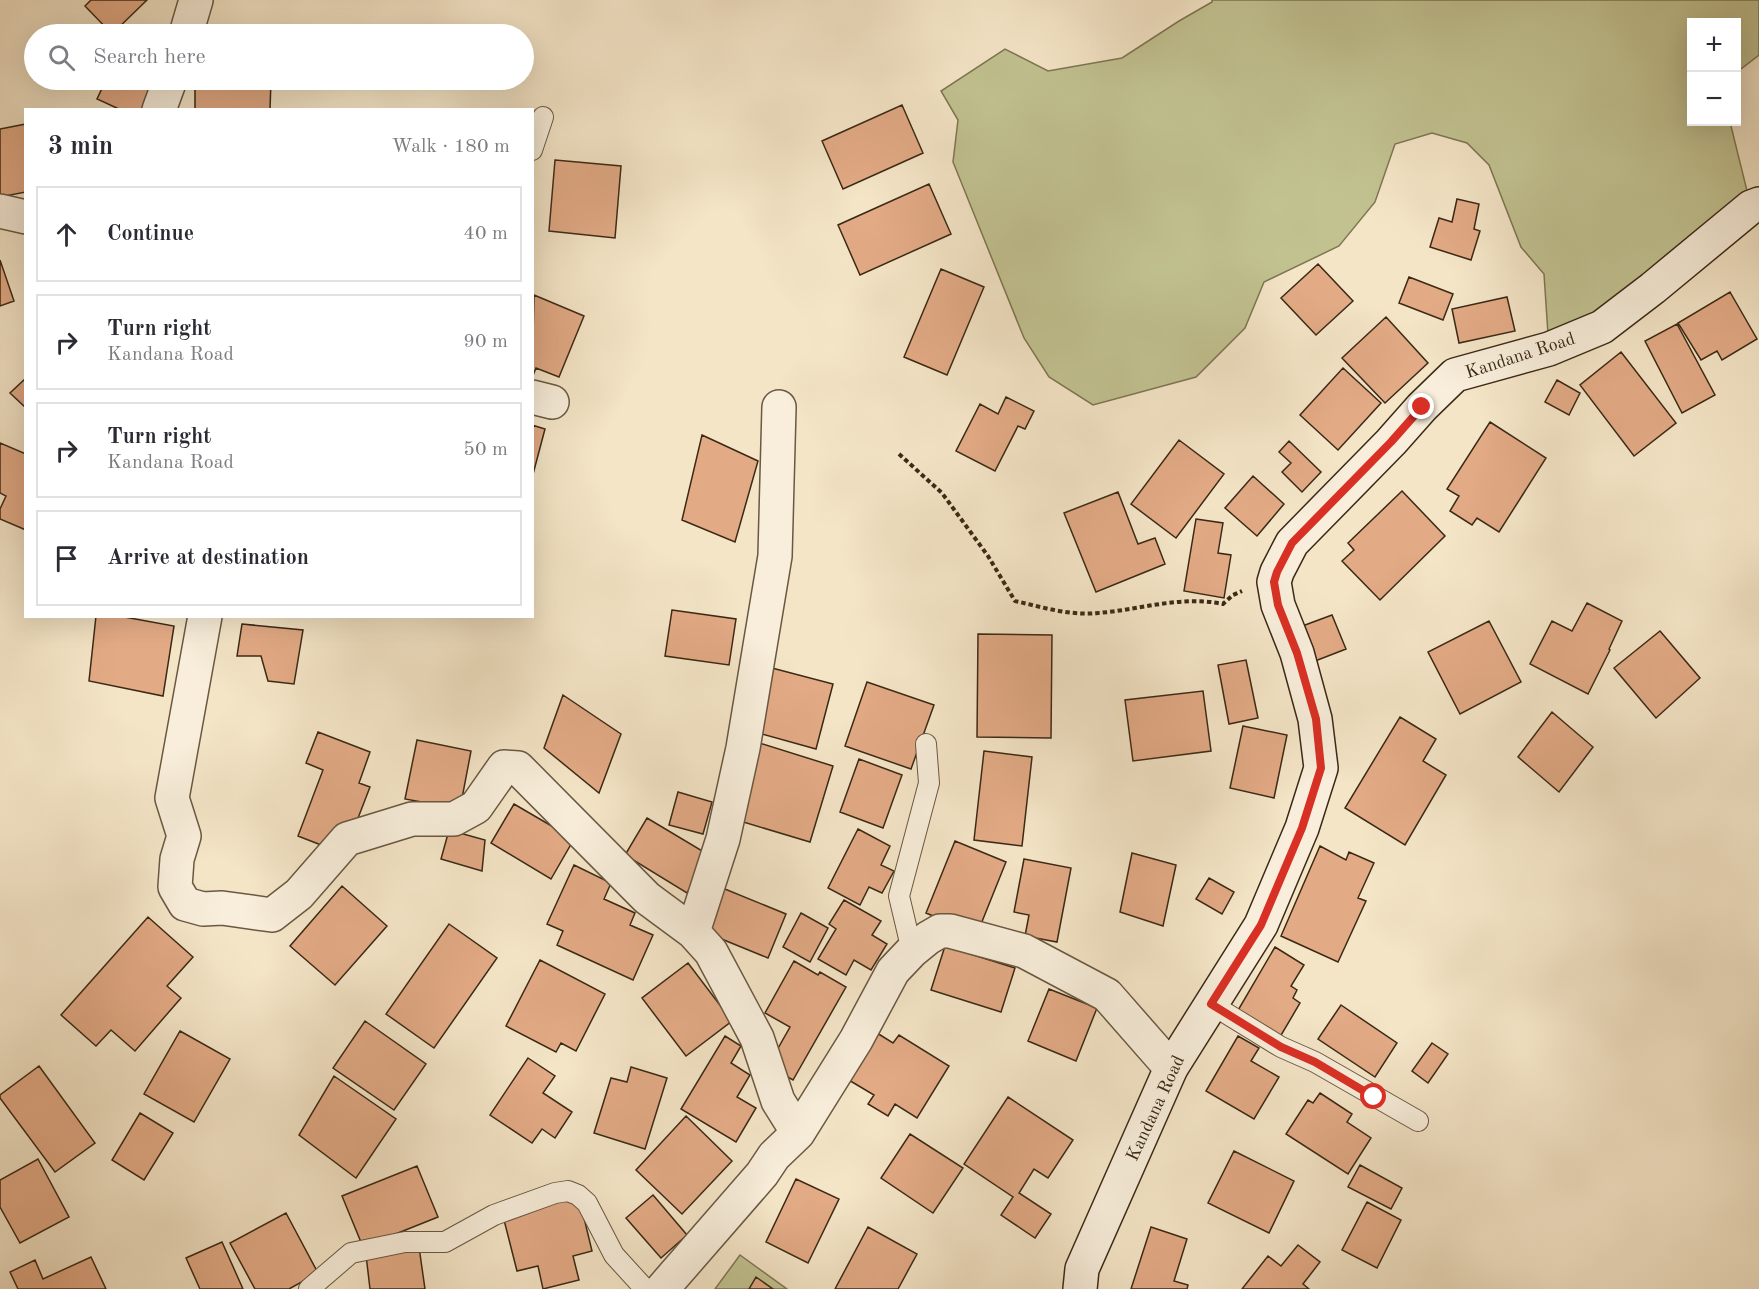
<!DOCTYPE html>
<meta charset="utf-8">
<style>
:root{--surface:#fff;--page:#f2f2f3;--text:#2b2b33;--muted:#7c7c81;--line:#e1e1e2}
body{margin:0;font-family:"Old Standard TT",serif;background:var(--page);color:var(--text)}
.controls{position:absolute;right:18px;top:18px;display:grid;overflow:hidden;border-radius:0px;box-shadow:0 6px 24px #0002}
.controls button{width:54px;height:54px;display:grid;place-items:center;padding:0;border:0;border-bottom:2px solid var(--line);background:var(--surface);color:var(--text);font:30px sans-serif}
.stop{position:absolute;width:18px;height:18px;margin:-14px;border:4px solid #d93025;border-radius:50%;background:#fff}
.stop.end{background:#d93025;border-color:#fff;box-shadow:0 2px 6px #0008}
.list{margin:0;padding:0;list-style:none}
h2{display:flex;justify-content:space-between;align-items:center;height:78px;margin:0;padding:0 24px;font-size:26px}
h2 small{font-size:20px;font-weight:400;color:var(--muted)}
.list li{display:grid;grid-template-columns:39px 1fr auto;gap:18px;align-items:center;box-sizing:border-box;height:96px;margin:0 12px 12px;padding:0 12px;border:2px solid var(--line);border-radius:0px}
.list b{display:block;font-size:22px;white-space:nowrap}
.list p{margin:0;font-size:20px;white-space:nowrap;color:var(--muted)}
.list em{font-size:20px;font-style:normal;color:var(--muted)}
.icon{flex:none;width:33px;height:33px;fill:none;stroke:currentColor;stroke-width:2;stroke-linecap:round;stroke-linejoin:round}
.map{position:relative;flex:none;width:1759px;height:1289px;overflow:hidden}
.search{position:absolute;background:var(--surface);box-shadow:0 6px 24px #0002;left:24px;top:24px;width:510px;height:66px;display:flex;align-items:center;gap:15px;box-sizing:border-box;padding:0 21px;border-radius:33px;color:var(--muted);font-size:22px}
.panel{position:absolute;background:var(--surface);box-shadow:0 6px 24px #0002;left:24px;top:108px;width:510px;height:510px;border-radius:0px}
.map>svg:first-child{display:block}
</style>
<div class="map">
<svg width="1759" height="1289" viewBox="0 0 1759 1289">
<rect width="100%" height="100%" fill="#f4e5c7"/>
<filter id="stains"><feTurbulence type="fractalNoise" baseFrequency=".00333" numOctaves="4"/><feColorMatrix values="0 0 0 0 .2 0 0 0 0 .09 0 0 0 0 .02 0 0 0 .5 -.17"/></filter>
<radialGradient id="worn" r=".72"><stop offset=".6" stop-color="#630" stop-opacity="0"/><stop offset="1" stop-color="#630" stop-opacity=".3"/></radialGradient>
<path fill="#c2c291" stroke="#7e7653" stroke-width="1.5" d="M1212,0H1759V55L1737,72L1736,22H1692V122H1730L1751,207L1549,349L1544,274L1521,247L1489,165L1467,143L1432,133L1395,144L1375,202L1339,246L1264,282L1245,328L1196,377L1093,405L1049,377L1024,338L953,162L958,120L941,91L1005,49L1048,71L1122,58L1179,21L1212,2Z
M740,1255L787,1289H715Z"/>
<path fill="#e2aa85" stroke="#3b2915" stroke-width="1.5" d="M91,0H147L112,34L85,6Z
M196,29L259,30V34H196Z
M106,80H161L148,110H121L97,99Z
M195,80H271L270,110H195Z
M902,105L923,153L843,189L822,141Z
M26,124V192L0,197V129Z
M555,160L621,166L615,238L549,231Z
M929,184L951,234L860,275L838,225Z
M1457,199L1479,204L1474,229L1480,231L1471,260L1430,247L1439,218L1452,222Z
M0,260L14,301L0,306Z
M1318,264L1353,301L1316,335L1281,298Z
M941,269L984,287L947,375L904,357Z
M1409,277L1453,294L1443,320L1399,303Z
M1730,292L1757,339L1722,360L1717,351L1701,360L1678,323Z
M534,295L584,316L559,377L536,368L532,378Z
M1507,297L1515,331L1459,343L1452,309Z
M1386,317L1428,363L1385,403L1342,358Z
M1677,324L1715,395L1682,413L1645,341Z
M1621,352L1676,423L1634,456L1580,385Z
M1343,368L1381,403L1338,450L1300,415Z
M26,378V408L10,393Z
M1557,380L1580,393L1569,415L1545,402Z
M1006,397L1034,411L1025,429L1018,426L995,471L956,451L980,404L998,414Z
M1490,422L1546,458L1499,532L1477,518L1472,525L1450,511L1459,496L1447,489Z
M532,425L545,429L532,478Z
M702,435L758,461L735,542L682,520Z
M1179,440L1224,474L1176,538L1131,504Z
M1289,441L1321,472L1302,492L1282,472L1291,463L1279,452Z
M0,443L26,454V530L0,519V509L6,496L0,493Z
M1253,476L1284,504L1257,536L1225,508Z
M1402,491L1445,536L1380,600L1342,561L1354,550L1348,543Z
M1118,492L1138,544L1155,538L1165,564L1096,592L1064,513Z
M1196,519L1223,523L1218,553L1231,555L1224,598L1184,591Z
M1587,603L1622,621L1609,649L1610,650L1588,694L1530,664L1552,621L1572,631Z
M672,610L736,619L729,665L665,656Z
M1332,615L1346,649L1310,663L1297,628Z
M96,616H119L174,626L163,696L89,681Z
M1489,621L1521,682L1460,714L1428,652Z
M242,624L303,630L294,684L268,681L261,656H237Z
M1660,631L1700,678L1656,718L1614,668Z
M978,634L1052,635L1051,738L977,737Z
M1246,660L1258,718L1229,724L1218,665Z
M772,668L833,684L816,749L755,732Z
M867,682L934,705L911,769L845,746Z
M1203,691L1211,751L1133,761L1125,700Z
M563,695L621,734L599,793L544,748Z
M1552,712L1593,747L1559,792L1518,757Z
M1400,717L1436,739L1423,761L1446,775L1405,845L1345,808Z
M1243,726L1287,735L1274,798L1230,788Z
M318,732L370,752L359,783L370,787L353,831L334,850L298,836L323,770L306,763Z
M417,740L471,751L460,809L405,799Z
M753,741L833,766L810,842L730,818Z
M984,751L1032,757L1022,846L974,840Z
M859,759L902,775L883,828L840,812Z
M678,792L712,802L703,834L669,825Z
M514,804L574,839L551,879L491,843Z
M647,818L709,855L687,893L625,855Z
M858,829L890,846L881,865L894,871L882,893L869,887L860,905L828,888Z
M449,830L485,840L482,871L441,859Z
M955,841L1006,862L977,934L926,913Z
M1320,846L1346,860L1349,852L1374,863L1358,898L1366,901L1338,962L1281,936Z
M1132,853L1176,865L1163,926L1120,912Z
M1024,859L1071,868L1057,942L1025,936L1029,915L1014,912Z
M574,865L611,883L604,899L635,913L630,925L653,935L633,980L557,945L563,931L547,924Z
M1209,878L1234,892L1222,914L1196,899Z
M342,886L387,926L335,985L290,946Z
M720,887L786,914L768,958L702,931Z
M844,900L881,921L872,935L887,944L871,970L854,960L846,975L818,959L836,929L829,924Z
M801,913L828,928L810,962L783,947Z
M148,917L193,957L167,986L181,998L135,1051L111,1030L96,1046L61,1015Z
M449,924L497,958L434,1048L386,1014Z
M945,946L1015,968L1001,1012L931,990Z
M1275,947L1304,965L1291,986L1297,990L1293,998L1300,1003L1280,1037L1237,1012Z
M540,960L605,994L576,1051L561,1043L556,1052L506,1026Z
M794,961L818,975L820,972L846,987L793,1080L768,1066L790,1027L765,1013Z
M688,963L732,1021L686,1056L642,998Z
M1049,989L1097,1008L1076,1061L1028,1041Z
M1341,1005L1397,1043L1375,1077L1318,1039Z
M365,1021L426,1064L394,1110L333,1068Z
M180,1031L230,1059L194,1122L144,1094Z
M877,1033L893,1043L899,1035L949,1066L917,1118L895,1104L888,1116L868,1104L874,1095L837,1073Z
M725,1036L741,1046L731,1063L750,1075L737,1097L756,1108L736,1142L681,1109Z
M1238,1036L1259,1048L1251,1061L1279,1077L1254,1119L1206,1091Z
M1432,1043L1448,1054L1428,1083L1412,1071Z
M528,1058L555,1076L543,1093L572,1112L555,1138L542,1129L532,1143L490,1115Z
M39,1066L95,1143L55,1172L0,1098V1095Z
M631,1067L667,1078L645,1149L594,1133L611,1078L627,1082Z
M334,1076L396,1119L356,1178L299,1135Z
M1320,1093L1352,1114L1347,1122L1371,1138L1348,1174L1286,1134L1308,1100L1313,1103Z
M1008,1097L1073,1140L1048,1178L1034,1169L1019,1193L1051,1214L1035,1238L1001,1215L1013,1197L964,1164Z
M140,1113L173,1133L144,1180L112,1160Z
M686,1116L732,1161L682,1214L636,1170Z
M910,1134L963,1168L933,1213L881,1178Z
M1234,1151L1294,1181L1269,1233L1208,1203Z
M38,1159L69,1217L20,1243L0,1207V1180Z
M1360,1165L1402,1188L1391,1209L1348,1187Z
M417,1166L438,1217L363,1247L342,1196Z
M796,1179L839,1199L808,1263L766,1242Z
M653,1195L687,1235L661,1258L626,1218Z
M579,1197L592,1251L573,1256L579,1280L543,1289L538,1266L517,1271L503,1216Z
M1367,1202L1401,1220L1377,1268L1342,1250Z
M286,1213L318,1273L289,1289H255L230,1243Z
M868,1227L917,1254L898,1289H835Z
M1151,1227L1187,1239L1174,1281L1188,1285L1187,1289H1131Z
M222,1242L243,1289H200L186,1258Z
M1298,1245L1320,1262L1303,1284L1309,1289H1242L1268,1256L1281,1266Z
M419,1247L425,1289H370L366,1255Z
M91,1257L106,1289H18L10,1272L35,1260L43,1279Z
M756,1277L773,1289H749Z"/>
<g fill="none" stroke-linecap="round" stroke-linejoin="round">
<defs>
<path id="lane" d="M532,150L543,117
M912,951L899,896L929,783L926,744
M1211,1004L1281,1047L1315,1062L1418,1121
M309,1289L351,1253L405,1242H445L494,1215L555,1193L568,1191L578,1195L587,1203L614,1255L645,1289"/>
<path id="street" d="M186,34L196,0
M159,110L170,80
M0,211L26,217
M532,397L552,402
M205,616L172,798L184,836L177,859L175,887L185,904L203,909L222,908L272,915L299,894L347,839L412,819H454L476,807L504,767L518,768L647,898L693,932L711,952L757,1038L778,1101L798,1133
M693,932L723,839L743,748L775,556L779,407
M662,1289L762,1174L774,1156L798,1133L856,1040L893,971L912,951L928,938L940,931H950L1024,951L1107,995L1171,1068"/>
<path id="secondary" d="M1080,1289L1082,1269L1171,1068L1261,925L1302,828L1321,768L1315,719L1297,653L1278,605L1274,582L1277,572L1292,543L1391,442L1422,407L1455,375L1549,349L1602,327L1653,288L1751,207L1759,204"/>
</defs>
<use href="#lane" stroke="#695842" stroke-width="22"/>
<use href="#street" stroke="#695842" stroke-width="36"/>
<use href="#secondary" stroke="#3b2915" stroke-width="36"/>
<path stroke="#3b2915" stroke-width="4" stroke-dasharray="4.5 3" stroke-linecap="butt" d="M899,454L942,493L988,556L1015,601C1042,607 1070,616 1098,613C1139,610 1181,595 1223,604L1233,595L1242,591"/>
<use href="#lane" stroke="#f8eedb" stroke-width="20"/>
<use href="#street" stroke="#f8eedb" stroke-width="33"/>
<use href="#secondary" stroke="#f8eedb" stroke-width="33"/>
</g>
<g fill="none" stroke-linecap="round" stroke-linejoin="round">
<path stroke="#d93025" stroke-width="8" d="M1374,1097L1315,1062L1281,1047L1211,1004L1261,925L1302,828L1321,768L1316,719L1297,653L1278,605L1274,582L1277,572L1292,543L1391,442L1422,407"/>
</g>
<g text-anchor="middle" stroke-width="4.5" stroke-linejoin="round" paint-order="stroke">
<g font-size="18" fill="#3b2915" stroke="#f8eedb">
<text transform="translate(1520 355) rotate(-18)" y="6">Kandana Road</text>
<text transform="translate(1155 1108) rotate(-65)" y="6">Kandana Road</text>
</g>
</g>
<rect width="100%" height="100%" filter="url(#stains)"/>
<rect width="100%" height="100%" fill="url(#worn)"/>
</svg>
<div class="controls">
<button>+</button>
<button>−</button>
</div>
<div class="stop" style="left:1374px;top:1097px"></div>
<div class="stop end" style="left:1422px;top:407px"></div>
<div class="search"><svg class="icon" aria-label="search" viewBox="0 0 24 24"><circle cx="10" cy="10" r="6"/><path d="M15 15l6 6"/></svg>Search here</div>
<section class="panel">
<h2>3 min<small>Walk · 180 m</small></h2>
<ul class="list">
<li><svg class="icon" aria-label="ahead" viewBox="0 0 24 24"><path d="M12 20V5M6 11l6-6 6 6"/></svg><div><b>Continue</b></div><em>40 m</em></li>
<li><svg class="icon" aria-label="right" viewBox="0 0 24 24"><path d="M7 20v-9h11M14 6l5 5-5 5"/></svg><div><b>Turn right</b><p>Kandana Road</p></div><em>90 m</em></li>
<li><svg class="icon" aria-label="right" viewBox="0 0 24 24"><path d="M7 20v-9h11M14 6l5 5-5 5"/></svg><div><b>Turn right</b><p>Kandana Road</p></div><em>50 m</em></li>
<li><svg class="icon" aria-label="arrive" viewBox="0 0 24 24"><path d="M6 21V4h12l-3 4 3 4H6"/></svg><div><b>Arrive at destination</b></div></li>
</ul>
</section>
</div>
